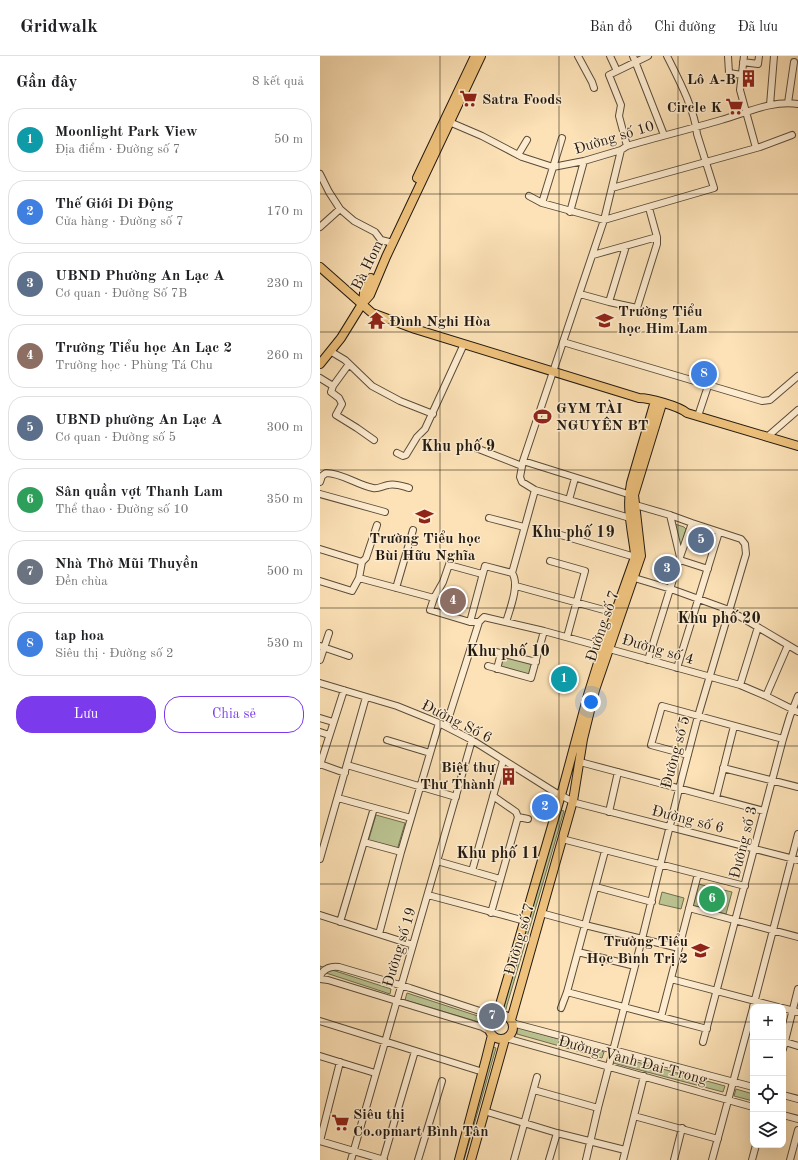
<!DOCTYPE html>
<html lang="vi">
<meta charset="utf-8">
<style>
:root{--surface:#fff;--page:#f6f6f6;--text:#202124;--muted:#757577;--line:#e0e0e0;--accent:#7c3aed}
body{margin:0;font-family:"Old Standard TT",serif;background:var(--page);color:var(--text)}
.controls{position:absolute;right:12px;bottom:12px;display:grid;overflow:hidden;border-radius:8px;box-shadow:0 4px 16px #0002}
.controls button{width:36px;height:36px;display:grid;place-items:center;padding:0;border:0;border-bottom:1px solid var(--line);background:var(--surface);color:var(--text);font:20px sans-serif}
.you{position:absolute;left:271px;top:646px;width:14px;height:14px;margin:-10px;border:3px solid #fff;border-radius:50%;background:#1a73e8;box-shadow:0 0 0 6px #1a73e833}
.badge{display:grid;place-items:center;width:26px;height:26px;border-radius:50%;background:var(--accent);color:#fff;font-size:13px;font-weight:700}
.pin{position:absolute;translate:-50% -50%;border:2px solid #fff;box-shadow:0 1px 4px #0006}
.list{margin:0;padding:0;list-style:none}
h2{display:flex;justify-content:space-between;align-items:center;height:52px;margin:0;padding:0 16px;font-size:17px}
h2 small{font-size:13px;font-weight:400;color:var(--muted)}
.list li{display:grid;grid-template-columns:26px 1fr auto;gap:12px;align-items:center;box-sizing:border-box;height:64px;margin:0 8px 8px;padding:0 8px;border:1px solid var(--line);border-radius:16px}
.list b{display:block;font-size:15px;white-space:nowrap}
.list p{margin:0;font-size:13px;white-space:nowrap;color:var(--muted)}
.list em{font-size:13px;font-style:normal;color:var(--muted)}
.actions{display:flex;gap:8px;padding:12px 16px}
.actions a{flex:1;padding:9px 0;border:1px solid var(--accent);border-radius:16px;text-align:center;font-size:14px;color:var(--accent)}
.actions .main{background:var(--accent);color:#fff}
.icon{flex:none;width:22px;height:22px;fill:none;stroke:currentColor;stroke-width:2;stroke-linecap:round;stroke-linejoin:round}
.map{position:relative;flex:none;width:478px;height:1104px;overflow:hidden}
header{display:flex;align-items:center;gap:24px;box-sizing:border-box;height:56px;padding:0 20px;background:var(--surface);border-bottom:1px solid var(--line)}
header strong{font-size:19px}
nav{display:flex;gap:22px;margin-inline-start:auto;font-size:14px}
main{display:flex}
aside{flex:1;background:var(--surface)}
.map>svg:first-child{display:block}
</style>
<header>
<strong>Gridwalk</strong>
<nav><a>Bản đồ</a><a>Chỉ đường</a><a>Đã lưu</a></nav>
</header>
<main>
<aside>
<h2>Gần đây<small>8 kết quả</small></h2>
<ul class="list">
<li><span class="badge" style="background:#0f9aa8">1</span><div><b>Moonlight Park View</b><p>Địa điểm · Đường số 7</p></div><em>50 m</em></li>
<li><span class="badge" style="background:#3f7fe0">2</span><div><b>Thế Giới Di Động</b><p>Cửa hàng · Đường số 7</p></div><em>170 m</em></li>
<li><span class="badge" style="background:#5c6f8a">3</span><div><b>UBND Phường An Lạc A</b><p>Cơ quan · Đường Số 7B</p></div><em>230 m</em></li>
<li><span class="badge" style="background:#8d6e63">4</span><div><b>Trường Tiểu học An Lạc 2</b><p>Trường học · Phùng Tá Chu</p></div><em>260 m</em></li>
<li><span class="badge" style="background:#5c6f8a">5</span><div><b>UBND phường An Lạc A</b><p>Cơ quan · Đường số 5</p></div><em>300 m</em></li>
<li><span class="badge" style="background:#2e9e5b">6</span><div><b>Sân quần vợt Thanh Lam</b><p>Thể thao · Đường số 10</p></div><em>350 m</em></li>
<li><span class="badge" style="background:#6b7280">7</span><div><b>Nhà Thờ Mũi Thuyền</b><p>Đền chùa</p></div><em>500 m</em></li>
<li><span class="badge" style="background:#3f7fe0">8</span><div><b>tap hoa</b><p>Siêu thị · Đường số 2</p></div><em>530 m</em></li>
</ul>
<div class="actions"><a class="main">Lưu</a><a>Chia sẻ</a></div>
</aside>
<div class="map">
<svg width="478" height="1104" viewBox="0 0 478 1104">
<rect width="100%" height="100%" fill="#fde2b7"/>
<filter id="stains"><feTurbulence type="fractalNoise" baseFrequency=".005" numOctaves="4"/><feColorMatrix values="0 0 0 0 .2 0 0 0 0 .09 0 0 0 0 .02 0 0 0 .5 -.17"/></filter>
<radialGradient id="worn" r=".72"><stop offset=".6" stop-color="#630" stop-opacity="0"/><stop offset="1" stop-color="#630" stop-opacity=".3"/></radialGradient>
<path fill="#bbc492" stroke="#6e6f52" d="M355,468L364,471L366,473L360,494Z
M183,600L212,607L209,619L180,611Z
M240,754L244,755L185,956L181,955Z
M56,759L85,767L77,794L48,786Z
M378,828L412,836L406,858L372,849Z
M342,836L364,842L361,853L339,848Z
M0,910L71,933L70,938L0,915Z
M87,937L164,962L162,967L85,944Z
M197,971L284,996L282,1002L197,978Z
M171,990L176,992L144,1104H139Z
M295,1000L405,1030L403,1036L293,1007Z
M416,1033L433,1038V1045L414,1040Z"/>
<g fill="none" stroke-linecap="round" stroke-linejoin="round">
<defs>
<path id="minor" d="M258,0L272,26L274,32
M290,0L297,15
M313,0L344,79
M408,0L409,17L422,19
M424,0L420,34L436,92
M423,6L438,8L439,0
M468,47L474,6
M450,49L454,0
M127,65L162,80L202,101L233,111L264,105L301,94L307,90C338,81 370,73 401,64C426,57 452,44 478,48
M307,90L299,60L301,49L289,19L328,0
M301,94L284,164L203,405L200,421L202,426L215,434L310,462
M198,99L207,84
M0,118L9,136L20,153L34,165L55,176L61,184L73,187
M292,132L440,91L472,79
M209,140L222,147L284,164L394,132L377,78C375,54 358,22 347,0
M222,147L242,82
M250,156L264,105
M0,171L20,153
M273,199L337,181
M260,238L289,246L317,252L337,188V181L329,152
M289,246L306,190
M243,286L442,345L450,344L478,320
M10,295L25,304L52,330L80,345L113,358
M0,322L13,330L11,336L19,342L22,348L16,359L37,372L54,384
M13,330L29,308
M378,360L388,330
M447,381L478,354
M156,392L202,410
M77,397L83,400L86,399L97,381L105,373L144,288
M203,405L308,438
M0,426L2,420L6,417C22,417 37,429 53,432C59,433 62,430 68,429C75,427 82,430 89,432
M0,438L65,456
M249,444L255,422
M350,459L360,501
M169,462L204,471
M234,477L315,501
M0,493L42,506L39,522
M360,504L388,513
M230,505L265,515L247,581
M42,506L46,502L57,469
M129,509L162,518
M311,521L351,533L409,554L478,595
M0,525L32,535L39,522L114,542L110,554L150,566H159
M196,530L295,557
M76,532L93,474
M114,542L123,526L132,500
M150,566L165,510L192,517
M186,566C190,553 200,528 192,517L215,434
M0,590L29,600
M172,595L216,606
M0,604L9,577
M328,604L360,501L372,467
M168,610L211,622L224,575
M357,612L399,476
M177,613L181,597
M0,627L77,650L119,667L152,684L236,737L256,747L478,804
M420,629L438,571
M446,640L468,589
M0,662L13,666
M126,670L159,566L164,561L224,575L420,629L446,640L478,656
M0,676L9,679
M67,684L110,697
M368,699L331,689L342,650L463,683
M260,706L444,755
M0,708L25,717
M0,709L24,634
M27,709L136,741
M403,712L478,731
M18,742L91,762
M396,742L414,670
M289,756L298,716
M198,761L208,763
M242,783L425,830
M44,786L81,796
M0,803L46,641
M117,805L180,823
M152,815L183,705
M276,831L332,846
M108,839L205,865
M369,852L478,881
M171,857L198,761L196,756L173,740
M221,857L265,869L359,892
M0,859L93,889
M20,866L54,752
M59,878L81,796L119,667
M258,896L315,910
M0,920C4,912 11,910 19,911L90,932L175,960
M0,923L8,924L162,971L169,975
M351,923L458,951
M247,936L387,973
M433,951L478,778
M241,952L247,936L285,795
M463,952L478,956
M341,961L378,818
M0,965L163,1016
M192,967L433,1031
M186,982L433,1051
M383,986L463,683L470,660L478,640
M465,986L478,990
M463,993L478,933
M0,1000L55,1017
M214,1034L278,1052
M463,1039L478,1043
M164,1055L237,1077L305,1094
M463,1059L478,1063
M314,1060L398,1083
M0,1085L20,1006
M0,1085L64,1104
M31,1104L152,684
M63,1104L95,995
M98,1104L122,1025
M194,1104L217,1021
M229,1104L237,1077
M266,1104L278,1052L322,883L359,733L378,660L426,498L425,488L421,483L372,467L350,459L312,448
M303,1104L324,1020
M354,1104L362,1072
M392,1104L433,952
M432,1104L436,1089
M470,1104L478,1074"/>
<path id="major" d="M97,122L155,0
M0,211L52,257L95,273L319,342C329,342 359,350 367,357L478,390
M43,247L44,237L51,222
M0,308L21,282L42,248L50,239L66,201L161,0
M169 971a12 12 0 1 1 24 0a12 12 0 1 1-24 0Z
M177,959L243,732L268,639L283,591L315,501V498C312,474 306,451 311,427L335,345
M191,964L253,745L263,683L275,634L321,500L314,439L341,351
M139,1104L166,1003L172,979
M151,1104L185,983"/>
</defs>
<use href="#minor" stroke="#594c3a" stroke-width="8"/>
<use href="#major" stroke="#221a11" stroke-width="10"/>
<use href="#minor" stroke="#feecd0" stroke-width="6"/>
<use href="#major" stroke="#eec17c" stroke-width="8"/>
</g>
<path fill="none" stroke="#221a11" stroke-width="1" stroke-opacity="0.55" d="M120,0V1104M239,0V1104M358,0V1104M0,138H478M0,276H478M0,414H478M0,552H478M0,690H478M0,828H478M0,966H433M463,966H478"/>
<defs>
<symbol id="building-bare" viewBox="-9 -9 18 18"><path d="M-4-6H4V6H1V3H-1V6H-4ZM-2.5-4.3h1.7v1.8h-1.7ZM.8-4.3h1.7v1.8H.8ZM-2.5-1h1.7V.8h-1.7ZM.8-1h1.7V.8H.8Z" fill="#8f2418" stroke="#feecd0" stroke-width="2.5" paint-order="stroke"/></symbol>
<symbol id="supermarket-bare" viewBox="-9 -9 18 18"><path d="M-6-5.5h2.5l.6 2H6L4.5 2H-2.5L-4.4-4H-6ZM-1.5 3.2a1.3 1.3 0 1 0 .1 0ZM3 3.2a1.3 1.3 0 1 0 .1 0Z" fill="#8f2418" stroke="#feecd0" stroke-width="2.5" paint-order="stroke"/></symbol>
<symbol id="school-bare" viewBox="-9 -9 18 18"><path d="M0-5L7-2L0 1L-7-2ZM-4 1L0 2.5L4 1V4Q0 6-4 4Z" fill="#8f2418" stroke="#feecd0" stroke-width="2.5" paint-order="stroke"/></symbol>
<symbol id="temple-bare" viewBox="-9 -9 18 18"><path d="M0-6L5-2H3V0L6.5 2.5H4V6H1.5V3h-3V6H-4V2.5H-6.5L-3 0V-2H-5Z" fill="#8f2418" stroke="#feecd0" stroke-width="2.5" paint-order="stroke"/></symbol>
<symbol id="stadium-bare" viewBox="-9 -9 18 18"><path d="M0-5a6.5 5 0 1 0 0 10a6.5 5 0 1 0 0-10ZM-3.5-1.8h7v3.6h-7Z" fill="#8f2418" stroke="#feecd0" stroke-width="2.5" paint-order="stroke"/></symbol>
</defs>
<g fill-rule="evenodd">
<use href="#building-bare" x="416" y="10" width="25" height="25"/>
<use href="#supermarket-bare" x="136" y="30" width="25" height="25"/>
<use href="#supermarket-bare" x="402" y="38" width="25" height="25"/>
<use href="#school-bare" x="272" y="252" width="25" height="25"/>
<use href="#temple-bare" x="44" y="252" width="25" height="25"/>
<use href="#stadium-bare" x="210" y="348" width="25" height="25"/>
<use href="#school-bare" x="92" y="448" width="25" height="25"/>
<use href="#building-bare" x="176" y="708" width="25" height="25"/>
<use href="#school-bare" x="368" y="882" width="25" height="25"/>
<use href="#supermarket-bare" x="8" y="1054" width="25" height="25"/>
</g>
<g text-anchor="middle" stroke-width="3" stroke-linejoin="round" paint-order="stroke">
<g font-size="15" font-weight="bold" fill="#221a11" stroke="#feecd0" text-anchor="start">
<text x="416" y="28" text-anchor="end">Lô A-B</text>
<text x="162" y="48">Satra Foods</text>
<text x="402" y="56" text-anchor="end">Circle K</text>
<text x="298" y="260">Trường Tiểu<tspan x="298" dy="17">học Him Lam</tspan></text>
<text x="69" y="270">Đình Nghi Hòa</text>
<text x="236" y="357">GYM TÀI<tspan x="236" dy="17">NGUYÊN BT</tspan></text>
<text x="105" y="487" text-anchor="middle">Trường Tiểu học<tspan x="105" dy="17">Bùi Hữu Nghĩa</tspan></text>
<text x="175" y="716" text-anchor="end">Biệt thự<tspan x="175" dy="17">Thư Thành</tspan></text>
<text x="368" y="890" text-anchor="end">Trường Tiểu<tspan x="368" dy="17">Học Bình Trị 2</tspan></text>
<text x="33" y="1063">Siêu thị<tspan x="33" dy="17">Co.opmart Bình Tân</tspan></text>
</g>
<g font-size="15" fill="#221a11" stroke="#feecd0">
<text transform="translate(294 81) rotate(-17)" y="5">Đường số 10</text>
<text transform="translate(47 209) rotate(-64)" y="5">Bà Hom</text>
<text transform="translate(282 570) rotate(-71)" y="5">Đường số 7</text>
<text transform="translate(338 593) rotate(16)" y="5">Đường số 4</text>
<text transform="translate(137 665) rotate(27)" y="5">Đường Số 6</text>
<text transform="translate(355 696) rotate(-75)" y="5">Đường số 5</text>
<text transform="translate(368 763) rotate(14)" y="5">Đường số 6</text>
<text transform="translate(423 786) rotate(-76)" y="5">Đường số 3</text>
<text transform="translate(199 883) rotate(-74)" y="5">Đường số 7</text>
<text transform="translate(79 891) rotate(-73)" y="5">Đường số 19</text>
<text transform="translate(313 1004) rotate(15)" y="5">Đường Vành Đai Trong</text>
</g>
<g font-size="16" font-weight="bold" fill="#221a11" stroke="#feecd0">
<text x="138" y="395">Khu phố 9</text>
<text x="253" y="481">Khu phố 19</text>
<text x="399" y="567">Khu phố 20</text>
<text x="188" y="600">Khu phố 10</text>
<text x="178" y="802">Khu phố 11</text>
</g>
</g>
<rect width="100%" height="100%" filter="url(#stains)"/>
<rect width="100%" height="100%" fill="url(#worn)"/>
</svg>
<div class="controls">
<button>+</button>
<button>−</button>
<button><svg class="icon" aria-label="locate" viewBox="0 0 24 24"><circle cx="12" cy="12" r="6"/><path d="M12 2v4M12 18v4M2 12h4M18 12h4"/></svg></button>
<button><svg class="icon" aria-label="layers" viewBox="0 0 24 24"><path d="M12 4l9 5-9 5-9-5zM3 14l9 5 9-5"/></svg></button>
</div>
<div class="you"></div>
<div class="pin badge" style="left:244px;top:623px;background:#0f9aa8">1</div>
<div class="pin badge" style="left:225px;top:751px;background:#3f7fe0">2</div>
<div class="pin badge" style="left:347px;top:513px;background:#5c6f8a">3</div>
<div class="pin badge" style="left:133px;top:545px;background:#8d6e63">4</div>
<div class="pin badge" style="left:381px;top:484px;background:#5c6f8a">5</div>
<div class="pin badge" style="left:392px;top:843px;background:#2e9e5b">6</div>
<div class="pin badge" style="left:172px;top:960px;background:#6b7280">7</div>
<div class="pin badge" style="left:384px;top:318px;background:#3f7fe0">8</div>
</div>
</main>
